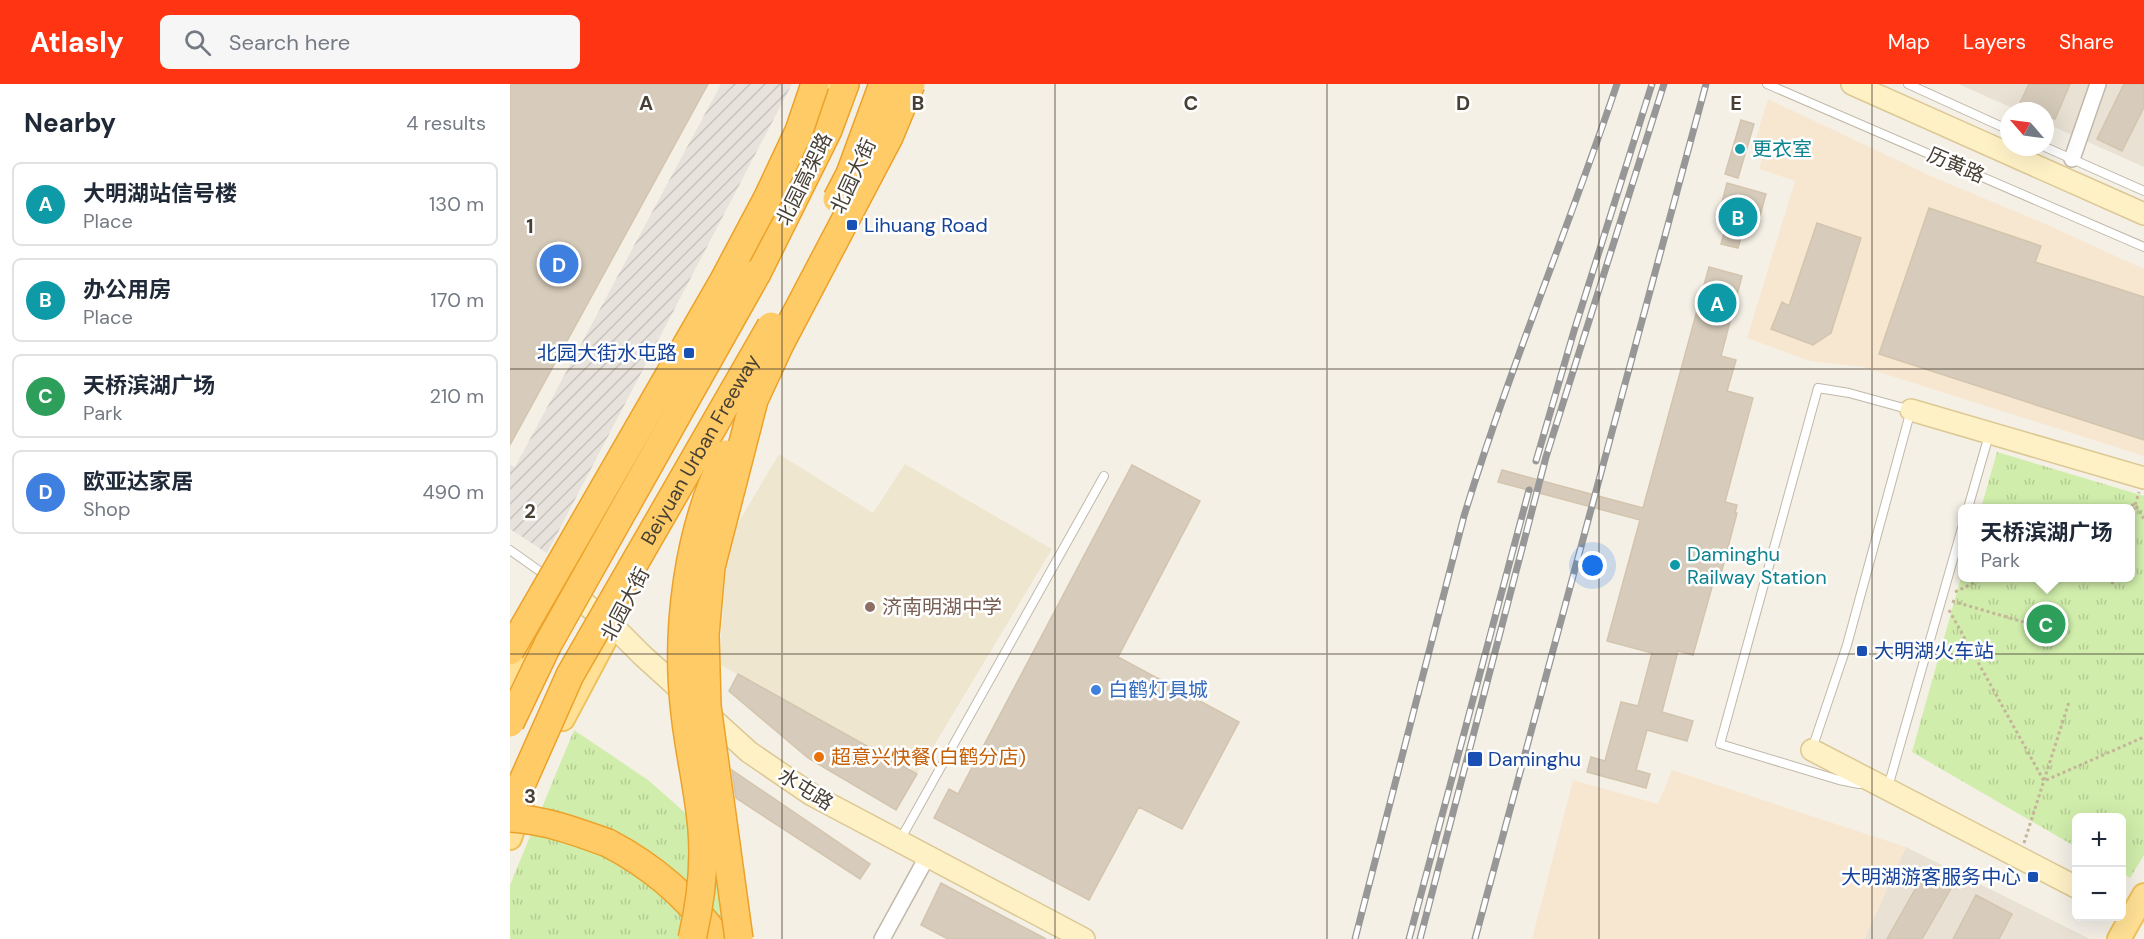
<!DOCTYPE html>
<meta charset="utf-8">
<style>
:root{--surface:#fff;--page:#f6f6f7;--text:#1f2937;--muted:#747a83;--line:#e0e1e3;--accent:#ff3413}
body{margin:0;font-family:"DM Sans","Noto Sans SC",sans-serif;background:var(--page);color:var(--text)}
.controls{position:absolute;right:18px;bottom:18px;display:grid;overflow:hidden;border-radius:9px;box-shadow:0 6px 24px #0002}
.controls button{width:54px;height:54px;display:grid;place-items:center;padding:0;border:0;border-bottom:2px solid var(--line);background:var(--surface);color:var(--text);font:30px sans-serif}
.compass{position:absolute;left:1490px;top:18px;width:54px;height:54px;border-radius:50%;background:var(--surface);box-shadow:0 6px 24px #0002;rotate:298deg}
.you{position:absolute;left:1083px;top:482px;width:21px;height:21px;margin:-15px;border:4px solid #fff;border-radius:50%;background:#1a73e8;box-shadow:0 0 0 9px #1a73e833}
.badge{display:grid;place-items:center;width:39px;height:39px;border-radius:50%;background:var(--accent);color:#fff;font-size:20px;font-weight:700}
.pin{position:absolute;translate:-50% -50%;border:3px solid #fff;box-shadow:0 2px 6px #0006}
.popup{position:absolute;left:1448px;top:420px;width:177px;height:78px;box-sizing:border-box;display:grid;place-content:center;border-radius:9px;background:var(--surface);filter:drop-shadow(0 2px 4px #0005);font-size:20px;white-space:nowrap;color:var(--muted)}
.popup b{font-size:22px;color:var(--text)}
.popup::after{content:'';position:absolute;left:50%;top:100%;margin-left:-12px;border:12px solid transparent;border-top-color:var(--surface)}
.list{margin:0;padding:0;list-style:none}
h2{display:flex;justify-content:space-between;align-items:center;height:78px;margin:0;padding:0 24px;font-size:26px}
h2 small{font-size:20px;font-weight:400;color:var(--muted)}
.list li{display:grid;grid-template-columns:39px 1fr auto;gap:18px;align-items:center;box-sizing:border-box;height:84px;margin:0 12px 12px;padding:0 12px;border:2px solid var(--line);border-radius:9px}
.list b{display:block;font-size:22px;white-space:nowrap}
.list p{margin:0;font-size:20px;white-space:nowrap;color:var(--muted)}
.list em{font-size:20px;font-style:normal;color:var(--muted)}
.icon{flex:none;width:33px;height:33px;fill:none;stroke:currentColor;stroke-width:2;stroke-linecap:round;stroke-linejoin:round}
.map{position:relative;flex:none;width:1634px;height:855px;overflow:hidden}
header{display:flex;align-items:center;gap:36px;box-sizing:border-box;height:84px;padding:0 30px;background:var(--accent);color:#fff}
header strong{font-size:28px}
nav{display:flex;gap:33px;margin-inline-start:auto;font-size:21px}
.search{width:420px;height:54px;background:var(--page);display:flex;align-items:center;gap:15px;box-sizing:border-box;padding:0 21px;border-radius:9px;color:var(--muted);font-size:22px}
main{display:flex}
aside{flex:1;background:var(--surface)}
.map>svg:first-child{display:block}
</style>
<header>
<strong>Atlasly</strong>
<div class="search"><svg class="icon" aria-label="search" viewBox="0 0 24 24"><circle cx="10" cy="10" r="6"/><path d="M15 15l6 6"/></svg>Search here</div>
<nav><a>Map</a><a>Layers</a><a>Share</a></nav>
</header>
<main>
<aside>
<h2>Nearby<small>4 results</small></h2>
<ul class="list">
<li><span class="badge" style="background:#0f9aa8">A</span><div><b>大明湖站信号楼</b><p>Place</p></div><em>130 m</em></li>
<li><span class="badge" style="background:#0f9aa8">B</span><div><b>办公用房</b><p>Place</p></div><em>170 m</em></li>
<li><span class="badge" style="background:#2e9e5b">C</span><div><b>天桥滨湖广场</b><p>Park</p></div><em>210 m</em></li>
<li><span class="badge" style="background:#3f7fe0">D</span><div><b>欧亚达家居</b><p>Shop</p></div><em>490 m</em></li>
</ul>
</aside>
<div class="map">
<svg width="1634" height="855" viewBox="0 0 1634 855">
<defs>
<pattern id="industrial-furrows" width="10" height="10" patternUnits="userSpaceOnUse" patternTransform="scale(1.5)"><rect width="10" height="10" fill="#e7e2db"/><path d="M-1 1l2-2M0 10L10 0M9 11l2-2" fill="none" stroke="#c8c3bd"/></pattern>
<pattern id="grass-tufts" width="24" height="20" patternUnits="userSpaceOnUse" patternTransform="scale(1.5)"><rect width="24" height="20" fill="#d0edab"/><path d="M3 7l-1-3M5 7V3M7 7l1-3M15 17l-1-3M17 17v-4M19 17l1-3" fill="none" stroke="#b4cc94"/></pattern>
</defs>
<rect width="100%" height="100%" fill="#f5f0e6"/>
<path fill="#e9e2d4" d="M1448,0H1634V83L1535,39V27H1509Z
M1396,763L1580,855H1354Z"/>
<path fill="#f8e7d0" d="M1258,15L1423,93L1538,141L1634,185V372L1353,283L1300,277L1237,254L1285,97L1249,85L1253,71L1242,67Z
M1162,686L1396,763L1354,855H1022L1063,696L1148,720Z"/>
<path fill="url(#industrial-furrows)" d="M211,0H282L37,469L0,445V381L5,383Z"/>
<path fill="#efe6cf" d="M269,370L363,429L395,380L542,465L407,690L209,580L218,456Z"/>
<path fill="url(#grass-tufts)" d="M1487,368L1634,412V771L1620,794L1612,789V734H1566V763L1402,668L1452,490V494H1620V424H1471Z
M64,646L138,696L205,755L216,855H0V801Z"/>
<path fill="#d7ccbb" stroke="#d3c4ad" stroke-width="1.5" d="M0,0H198L0,361Z
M1519,0H1560L1545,35L1535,30V27H1527L1510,19Z
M1614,0H1634V23L1612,67L1587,55Z
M1231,36L1244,40L1228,94L1215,90Z
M1217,99L1256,110L1249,135L1237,131L1228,164L1211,160L1221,125L1211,122Z
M1419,124L1531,162L1525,178L1634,213V356L1369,270Z
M1307,139L1351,154L1321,249L1303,261L1261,245L1272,218L1279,222Z
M1199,183L1232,192L1211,272L1226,276L1217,307L1243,314L1215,418L1227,421L1225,429H1227L1210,494L1205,492L1183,571L1168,567L1152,628L1183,637L1177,657L1137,646L1126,686L1140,690L1136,704L1077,688L1081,673L1095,677L1111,618L1128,622L1142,569L1097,557L1130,436L988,398L992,386L1133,424Z
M622,381L690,417L608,573L729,638L672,745L629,723L579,816L424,734L439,705L448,710Z
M228,590L407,690L386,726L298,674L219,607Z
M222,686L360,780L350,795L226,714Z
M1416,786L1443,801L1412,855H1377Z
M431,799L536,855H438L411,841Z
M1466,811L1502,830L1489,855H1443Z"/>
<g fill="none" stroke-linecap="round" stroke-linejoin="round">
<defs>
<path id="lane" d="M1257,0L1634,163
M1398,0L1499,46
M1535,63L1634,107
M1458,424L1479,351
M0,466L38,493
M1302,665L1337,561L1401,326L1339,309L1308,304L1210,660L1329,696L1349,700
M1378,703L1452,444
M390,756L594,392"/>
<path id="street" d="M1562,75L1588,0
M372,855L417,773"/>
<path id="secondary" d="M1342,0L1634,130
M1401,326L1634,394
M54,503L103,542L132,571L239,668L302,711L574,855
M1302,666L1566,803"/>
<path id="primary" d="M295,66L320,0
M0,603L53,503L109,408
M53,635L102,543
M0,754L12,719
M1609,855L1634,811"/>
<path id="highway" d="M247,189L318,46L335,0
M98,759C142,782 179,813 208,855"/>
</defs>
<use href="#lane" stroke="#c1b8a8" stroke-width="10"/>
<use href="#street" stroke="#c1b8a8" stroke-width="18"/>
<use href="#secondary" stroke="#dcc894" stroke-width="24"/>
<use href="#primary" stroke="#efc15a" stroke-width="26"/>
<use href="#highway" stroke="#eca229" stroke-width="30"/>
<path stroke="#c4b498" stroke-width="3" stroke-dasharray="3 3" stroke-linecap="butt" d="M1616,424L1625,420L1634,435
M1620,438L1629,408
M1602,500L1604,494
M1445,508L1474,494
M1442,517L1527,542
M1439,526L1534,697L1634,653
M1514,759L1559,618"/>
<use href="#lane" stroke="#fff" stroke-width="8"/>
<use href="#street" stroke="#fff" stroke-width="15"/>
<use href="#secondary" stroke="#fff1c6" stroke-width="21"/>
<use href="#primary" stroke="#ffe095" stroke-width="22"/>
<use href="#highway" stroke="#ffcb67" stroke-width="27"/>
<defs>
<path id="rail" d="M1026,377L1064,247L1142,0
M845,855L954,432C999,286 1058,145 1107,0
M899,855L1019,406
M910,855L1036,373L1154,0
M965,855L1196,0"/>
</defs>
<use href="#rail" stroke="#979797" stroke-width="7"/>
<use href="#rail" stroke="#fff" stroke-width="4.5" stroke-dasharray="14" stroke-linecap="butt"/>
<defs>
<g id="highway-bridge">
<path d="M327,115L340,90L373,0"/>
<path d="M0,567L214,196L258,113L289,47L305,0"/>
<path d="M0,639L38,560L247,189"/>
<path id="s1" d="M0,726L60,591L261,242"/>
<path d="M0,734C35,736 65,747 98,759"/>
<path d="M182,855C190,821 195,782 192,746C189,707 179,668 175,629C165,546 178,444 216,370"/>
<path d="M229,855L197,622L195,551L201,483L244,316L270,260L379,53L401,0"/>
</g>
</defs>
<use href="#highway-bridge" stroke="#eca229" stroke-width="30" stroke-linecap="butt"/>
<use href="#highway-bridge" stroke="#ffcb67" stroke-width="27"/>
</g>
<path fill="none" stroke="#484035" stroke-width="1.5" stroke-opacity="0.55" d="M272,0V855M545,0V855M817,0V855M1089,0V855M1362,0V855M0,285H1634M0,570H1634"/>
<g fill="#0f9aa8" stroke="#fff" stroke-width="2">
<circle cx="1230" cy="65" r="6"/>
<circle cx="1165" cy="481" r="6"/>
</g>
<g fill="#1a4fb4" stroke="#fff" stroke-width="2">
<rect x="336" y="135" width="12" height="12" rx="3"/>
<rect x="173" y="263" width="12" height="12" rx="3"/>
<rect x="1346" y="561" width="12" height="12" rx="3"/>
<rect x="957" y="667" width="16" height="16" rx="3"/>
<rect x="1517" y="787" width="12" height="12" rx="3"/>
</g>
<circle fill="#8d6e63" stroke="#fff" stroke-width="2" cx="360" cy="523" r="6"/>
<circle fill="#3f7fe0" stroke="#fff" stroke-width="2" cx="586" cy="606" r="6"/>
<circle fill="#e8710a" stroke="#fff" stroke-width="2" cx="309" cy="673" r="6"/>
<g text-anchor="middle" stroke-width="5" stroke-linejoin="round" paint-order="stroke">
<g font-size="20" fill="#0d838f" stroke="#fff" text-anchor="start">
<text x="1242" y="72">更衣室</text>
<text x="1177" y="477">Daminghu<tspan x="1177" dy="23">Railway Station</tspan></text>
</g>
<g font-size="20" fill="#484035" stroke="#fff">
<text transform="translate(1446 81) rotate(23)" y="7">历黄路</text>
<text transform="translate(343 92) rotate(-65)" y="7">北园大街</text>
<text transform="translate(294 95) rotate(-64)" y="7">北园高架路</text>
<text dy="7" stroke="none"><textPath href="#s1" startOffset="408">Beiyuan Urban Freeway</textPath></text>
<text transform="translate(115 520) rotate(-62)" y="7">北园大街</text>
<text transform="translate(296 705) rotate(32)" y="7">水屯路</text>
</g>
<g font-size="20" fill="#164399" stroke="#fff" text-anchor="start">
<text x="354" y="148">Lihuang Road</text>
<text x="167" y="276" text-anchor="end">北园大街水屯路</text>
<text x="1364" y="574">大明湖火车站</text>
<text x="978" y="682">Daminghu</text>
<text x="1511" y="800" text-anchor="end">大明湖游客服务中心</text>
</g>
<g font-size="20" fill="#785e54" stroke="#fff" text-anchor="start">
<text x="372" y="530">济南明湖中学</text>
</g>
<g font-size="20" fill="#366cbe" stroke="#fff" text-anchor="start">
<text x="598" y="613">白鹤灯具城</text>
</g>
<g font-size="20" fill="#c56008" stroke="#fff" text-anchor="start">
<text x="321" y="680">超意兴快餐(白鹤分店)</text>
</g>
</g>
<g font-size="20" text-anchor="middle" font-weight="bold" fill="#484035" stroke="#fff" stroke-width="5" stroke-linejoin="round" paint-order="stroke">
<text x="136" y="26">A</text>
<text x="408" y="26">B</text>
<text x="681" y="26">C</text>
<text x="953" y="26">D</text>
<text x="1226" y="26">E</text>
<text x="20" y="149">1</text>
<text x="20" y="434">2</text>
<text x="20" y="719">3</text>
</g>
</svg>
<div class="controls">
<button>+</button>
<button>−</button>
</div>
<svg class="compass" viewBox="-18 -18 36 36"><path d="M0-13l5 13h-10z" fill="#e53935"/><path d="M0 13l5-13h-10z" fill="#747a83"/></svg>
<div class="you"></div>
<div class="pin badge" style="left:1207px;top:219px;background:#0f9aa8">A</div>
<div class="pin badge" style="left:1228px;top:133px;background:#0f9aa8">B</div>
<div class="pin badge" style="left:1536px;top:540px;background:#2e9e5b">C</div>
<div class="popup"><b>天桥滨湖广场</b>Park</div>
<div class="pin badge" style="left:49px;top:180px;background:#3f7fe0">D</div>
</div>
</main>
